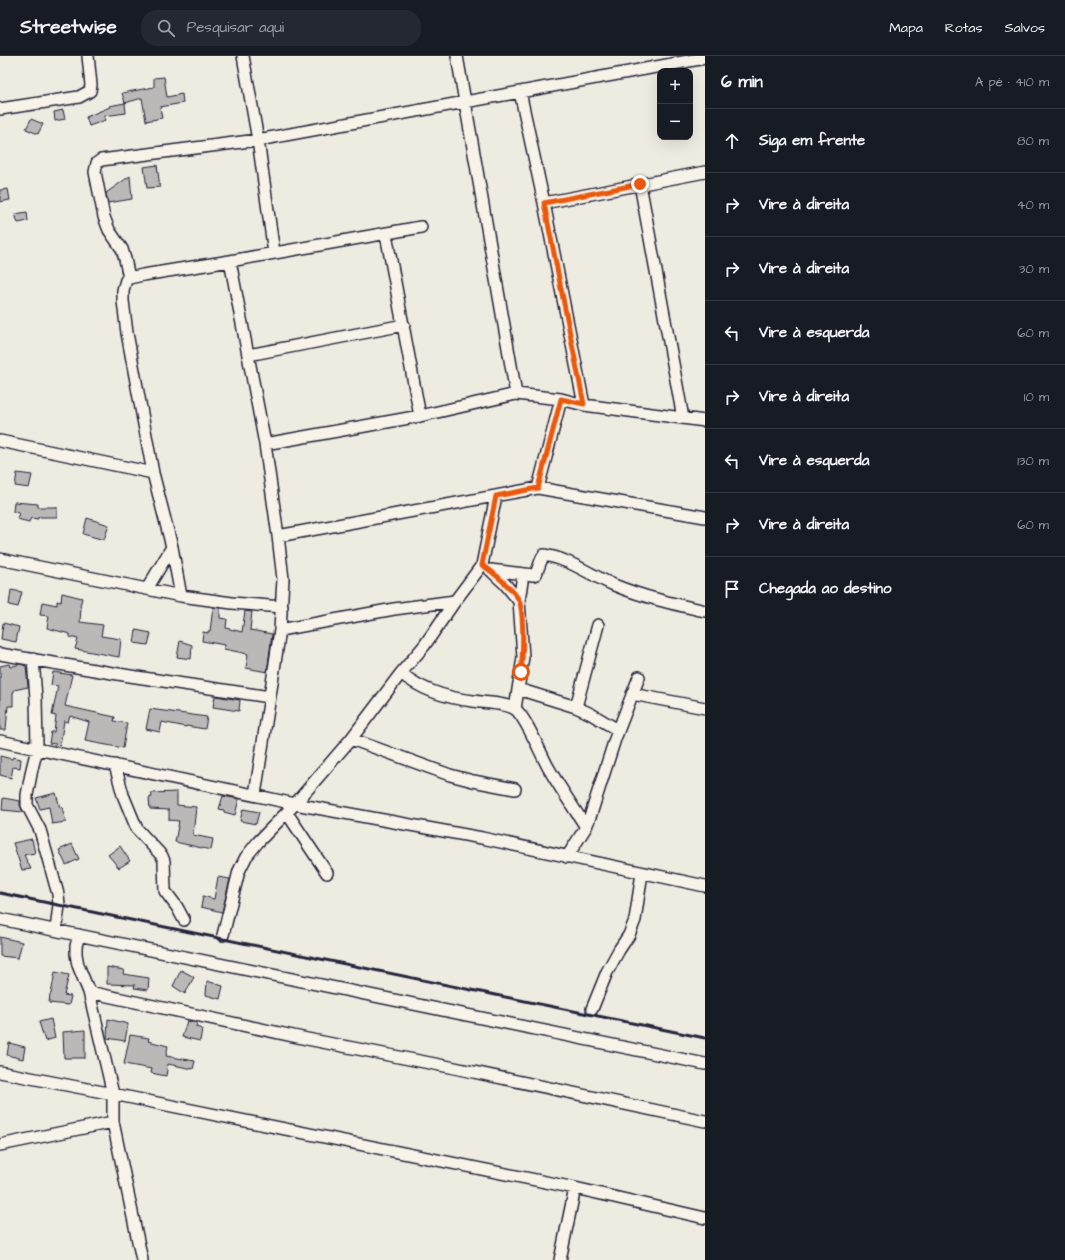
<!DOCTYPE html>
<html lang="pt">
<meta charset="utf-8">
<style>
:root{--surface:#171b24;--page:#242831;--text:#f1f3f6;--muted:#9ea1a6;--line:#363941}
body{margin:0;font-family:"Architects Daughter",sans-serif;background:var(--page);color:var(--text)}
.controls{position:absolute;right:12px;top:12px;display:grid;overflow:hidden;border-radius:8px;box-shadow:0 4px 16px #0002}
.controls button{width:36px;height:36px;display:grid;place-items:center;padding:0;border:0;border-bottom:1px solid var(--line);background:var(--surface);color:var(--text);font:20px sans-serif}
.stop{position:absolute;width:12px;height:12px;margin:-9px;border:3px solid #ea580c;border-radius:50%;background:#fff}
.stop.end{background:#ea580c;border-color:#fff;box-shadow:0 1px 4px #0008}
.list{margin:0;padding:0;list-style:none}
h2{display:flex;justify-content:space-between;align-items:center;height:52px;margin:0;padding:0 16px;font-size:17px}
h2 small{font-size:13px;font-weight:400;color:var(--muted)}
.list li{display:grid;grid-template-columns:26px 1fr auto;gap:12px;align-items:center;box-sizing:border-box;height:64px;padding:0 16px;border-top:1px solid var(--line)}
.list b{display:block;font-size:15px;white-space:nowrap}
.list em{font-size:13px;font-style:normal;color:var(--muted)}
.icon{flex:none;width:22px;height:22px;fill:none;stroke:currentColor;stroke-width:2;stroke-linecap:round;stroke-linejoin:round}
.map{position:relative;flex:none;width:705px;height:1204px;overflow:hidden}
header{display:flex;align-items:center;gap:24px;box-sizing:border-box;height:56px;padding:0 20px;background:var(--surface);border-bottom:1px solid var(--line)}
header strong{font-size:19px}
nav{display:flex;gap:22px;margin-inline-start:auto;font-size:14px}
.search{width:280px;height:36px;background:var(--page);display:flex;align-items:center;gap:10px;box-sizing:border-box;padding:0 14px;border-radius:16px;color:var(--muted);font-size:15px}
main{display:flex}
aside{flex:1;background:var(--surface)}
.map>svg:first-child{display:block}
</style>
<header>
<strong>Streetwise</strong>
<div class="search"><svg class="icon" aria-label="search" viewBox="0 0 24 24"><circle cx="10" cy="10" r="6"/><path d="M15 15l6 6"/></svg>Pesquisar aqui</div>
<nav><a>Mapa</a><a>Rotas</a><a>Salvos</a></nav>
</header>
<main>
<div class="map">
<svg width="705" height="1204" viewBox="0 0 705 1204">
<rect width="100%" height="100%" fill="#eeebe1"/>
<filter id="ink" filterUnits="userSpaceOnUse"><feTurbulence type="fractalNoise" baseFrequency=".025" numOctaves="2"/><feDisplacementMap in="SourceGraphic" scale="8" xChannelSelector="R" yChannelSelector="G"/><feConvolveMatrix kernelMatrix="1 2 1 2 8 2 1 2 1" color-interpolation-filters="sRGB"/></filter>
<g filter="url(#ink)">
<path fill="#bbb8b7" stroke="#22223b" d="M164,21L167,41L182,38L183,47L160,51L162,62L146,65L142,42L125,47L122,37L154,31V22Z
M125,47L126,57L104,60L106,64L89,70L86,61L110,51L109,50Z
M63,54L65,63L55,65L54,56Z
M31,63L43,68L38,78L26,73Z
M157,109L160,131L147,132L144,111Z
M130,120L132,143L108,147L106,137Z
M8,133L10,144L0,146V134Z
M27,156L28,165L18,167L15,158Z
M17,417L32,419L29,432L15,430Z
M14,446L38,448V451H57V461H38V463L31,462L29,466L17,463L19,457L13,456Z
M87,462L109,469L104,484L83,478Z
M11,534L22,536L18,551L9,549Z
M62,537L82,542L80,550L81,551L80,566L103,569L101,580L121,583L119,601L75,593L78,583L70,581V578L47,572L49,560L40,559L42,546L57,549V545L61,546Z
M213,551L220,552V562L227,563L226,572L242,576L245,555L252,556L250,574L272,578L267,616L246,612L248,598L224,593L225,589L202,585L203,576L208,577V575H210Z
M3,567L19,571L16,586L1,583Z
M136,574L151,577L148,589L134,587Z
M180,585L192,589L191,603L177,601Z
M9,608L10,611L20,608L26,610L28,631L14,634V636H13V650H8L6,674H0V610Z
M53,616L72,619L65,650L115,661L114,665L127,667L123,692L85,685L89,666L70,660L68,666L64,665L60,689L49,687L51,676H54L56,660L52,659L58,630L51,629Z
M215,640L240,644L239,655L213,651Z
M150,653L207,661L205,673L186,670V671L162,666L160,676L146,673Z
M0,700L12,703L13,701L21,703L20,712L13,711L11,722L0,719Z
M177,736V749L196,751L193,779L213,783L211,794L175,786L179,765L169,764V754L150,753L149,742L152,741L151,737Z
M56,737L60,752L62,751L66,766L52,768L49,751L40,753L36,742Z
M223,740L239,743L235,759L224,756V754L219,753Z
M3,742L20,745V749L23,756L2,754Z
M243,753L259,756L256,768L240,765Z
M32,783L35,797L24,799L31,813L22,814L13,787Z
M72,788L79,803L66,809L59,794Z
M120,790L130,805L119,812L108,799Z
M218,821L230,823L222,856L201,851L203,840L214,843Z
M0,881L22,886L18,902L0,900Z
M107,911L124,914L123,918L149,922L148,934L134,932L135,929L107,928Z
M181,914L194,921L185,938L173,930Z
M55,916L69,919L64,939L71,940L69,949L49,947L50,938H51Z
M207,925L223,930L220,943L206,939Z
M51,963L55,982L45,985L39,966Z
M108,963L128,968L125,985L107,982Z
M187,965L197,967L196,971L202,973L200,985L182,981Z
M85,974V1002H64L63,976Z
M130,979L149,982L148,985L168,990L166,1000L195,1005L193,1013L168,1008L166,1020L151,1017L152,1013L124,1008Z
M9,987L25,991L23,1003L7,999Z"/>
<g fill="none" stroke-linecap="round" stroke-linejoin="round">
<defs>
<path id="minor" d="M243,0L258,84L274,197
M457,0L516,338
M520,36L544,147L584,349
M0,53L79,41L90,35L91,29L88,0
M640,128L683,362
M544,147L705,116
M386,178L420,360
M230,205L265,388L278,480L283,523L280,574L255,739
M129,222L125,203L122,193L109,174L104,161L95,116L97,107L101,104L258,84L705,2
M248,299L404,269
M0,385L153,417
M265,388L420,360L516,338L561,343L584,349L705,365
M538,432L561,343
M278,480L538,432L705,461
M0,503L181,540L232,547L282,551
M490,514L533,519L536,518L542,502L544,499C570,503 590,519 614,529C643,541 674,548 705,555
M490,514L505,528L519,545L523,601L515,653
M147,533L172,491
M181,540L172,491L153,417L127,277L123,245V234L126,224L129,222L143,219L230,205L421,171
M519,545L523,519
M280,574L394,553L455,545
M0,598L130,620L270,641
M33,603L36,642L37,693L32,713L27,739V749L40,774L58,838L59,849L56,874
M401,617C421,634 447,642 473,645C484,647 507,647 515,653C525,660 541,698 548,711C560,732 573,751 586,771
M518,633L576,651L591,658L618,674
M632,638L705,652
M576,651L598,569
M351,683L450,719L473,725L515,733
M0,685L295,748L482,782L705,830
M115,709L123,739L137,773L162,800L164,805L165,835L177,851L184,864
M287,757L327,817
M567,801L586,771L591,758L615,683L639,621
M0,863L705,1008
M79,879L76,890V898L78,909L89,936L113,1038V1066L142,1204
M223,879L239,815L246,801L258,786L295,748L351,683L401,617L424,590L455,545L482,509L496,440
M89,936L307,983L450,1011L705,1065
M592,953L607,916L619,894L629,879L635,864L642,817
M0,1016L113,1038L575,1132L705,1162
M0,1089L113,1066
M560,1204L575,1132"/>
</defs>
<use href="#minor" stroke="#22223b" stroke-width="14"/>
<use href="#minor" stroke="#f7f3e8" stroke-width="11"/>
<path stroke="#22223b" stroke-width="3" d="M0,837L705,982"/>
</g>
</g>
<g fill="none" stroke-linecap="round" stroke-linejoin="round" filter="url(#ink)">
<path stroke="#ea580c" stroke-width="5" d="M521,616C523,598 524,563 520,547C517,536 492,515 482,509L496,440L538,432L561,343L584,348L544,147L640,128"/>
</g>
</svg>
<div class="controls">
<button>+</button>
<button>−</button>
</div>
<div class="stop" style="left:521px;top:616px"></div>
<div class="stop end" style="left:640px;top:128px"></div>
</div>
<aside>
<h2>6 min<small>A pé · 410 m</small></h2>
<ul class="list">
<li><svg class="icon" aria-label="ahead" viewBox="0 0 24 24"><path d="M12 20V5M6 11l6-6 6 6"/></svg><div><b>Siga em frente</b></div><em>80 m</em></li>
<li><svg class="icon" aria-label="right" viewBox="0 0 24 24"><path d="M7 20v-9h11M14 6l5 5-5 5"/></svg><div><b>Vire à direita</b></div><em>40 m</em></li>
<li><svg class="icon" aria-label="right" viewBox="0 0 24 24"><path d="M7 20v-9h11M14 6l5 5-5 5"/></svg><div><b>Vire à direita</b></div><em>30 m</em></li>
<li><svg class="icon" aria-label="left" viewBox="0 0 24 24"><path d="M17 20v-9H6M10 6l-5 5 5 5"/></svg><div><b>Vire à esquerda</b></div><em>60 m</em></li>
<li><svg class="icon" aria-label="right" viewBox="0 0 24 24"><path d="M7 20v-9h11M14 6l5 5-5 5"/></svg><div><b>Vire à direita</b></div><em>10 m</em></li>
<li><svg class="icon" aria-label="left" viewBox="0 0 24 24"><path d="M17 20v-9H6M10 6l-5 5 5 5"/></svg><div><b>Vire à esquerda</b></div><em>130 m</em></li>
<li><svg class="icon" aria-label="right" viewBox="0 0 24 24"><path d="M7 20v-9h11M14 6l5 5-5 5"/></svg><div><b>Vire à direita</b></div><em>60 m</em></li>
<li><svg class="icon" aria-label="arrive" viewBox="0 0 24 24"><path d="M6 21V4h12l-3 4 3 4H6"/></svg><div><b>Chegada ao destino</b></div></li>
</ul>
</aside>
</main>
